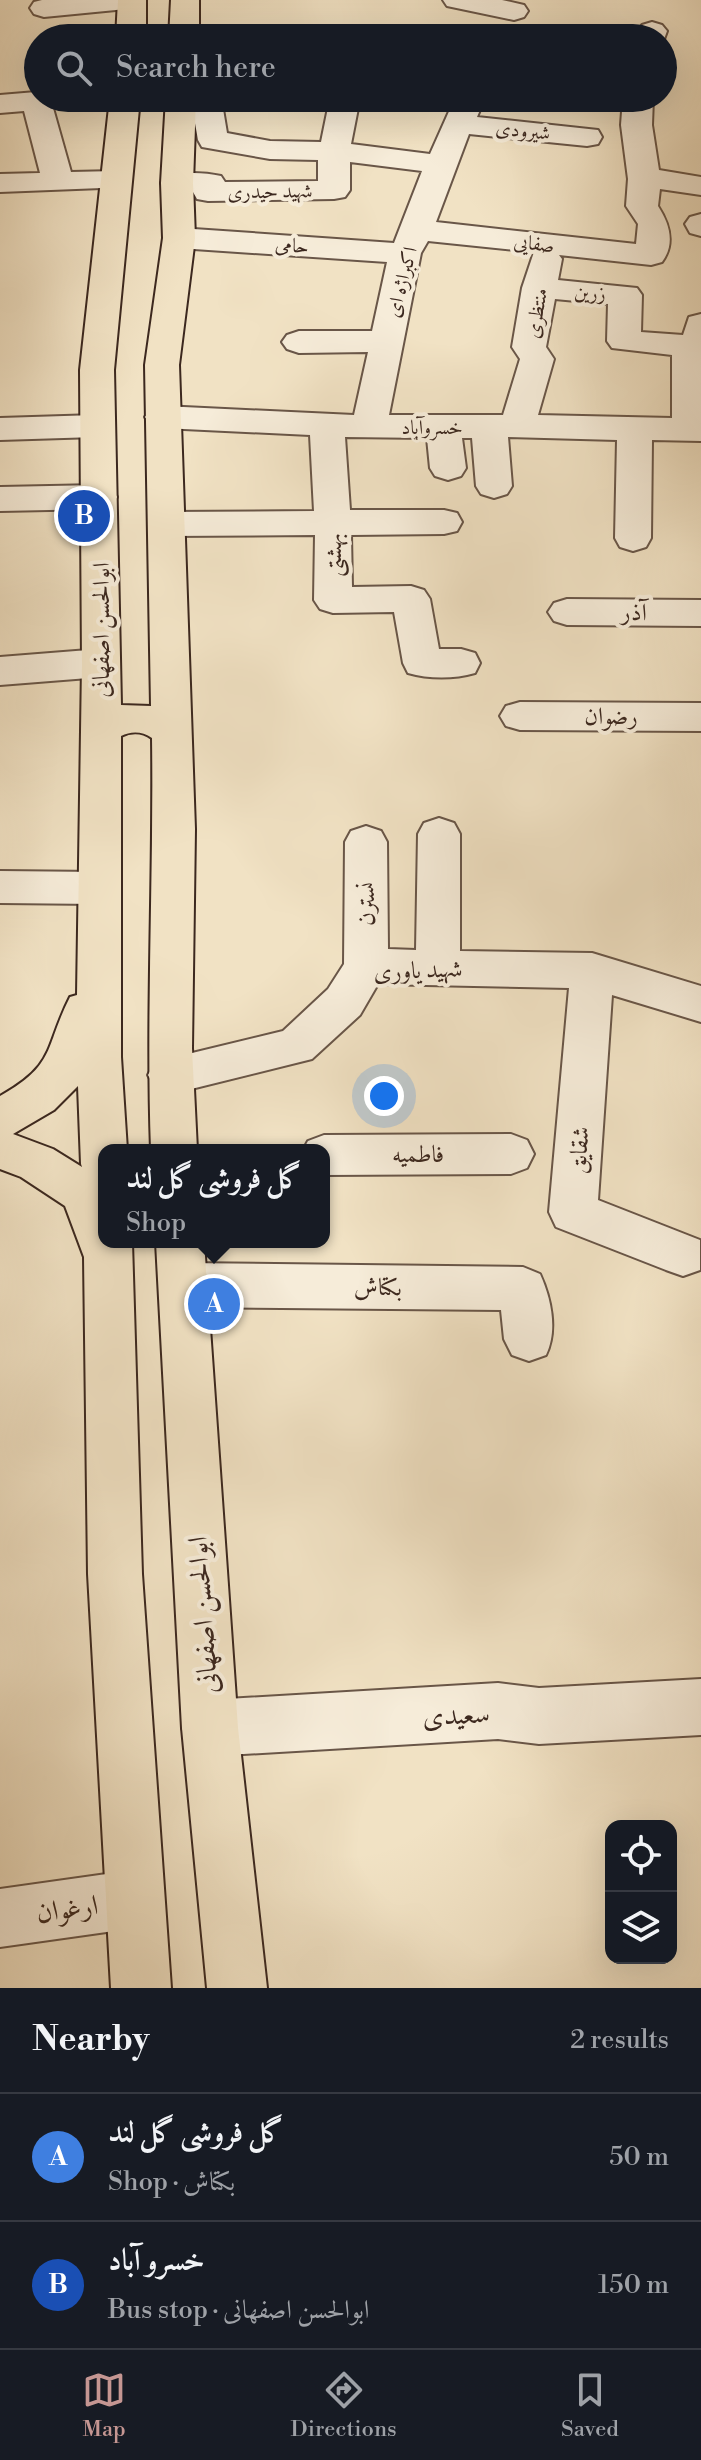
<!DOCTYPE html>
<meta charset="utf-8">
<style>
:root{--surface:#171b24;--page:#242831;--text:#f1f3f6;--muted:#9ea1a6;--line:#363941;--accent:#c59692}
body{margin:0;font-family:"Libre Bodoni",Amiri,serif;background:var(--page);color:var(--text)}
.controls{position:absolute;right:24px;bottom:24px;display:grid;overflow:hidden;border-radius:16px;box-shadow:0 8px 32px #0002}
.controls button{width:72px;height:72px;display:grid;place-items:center;padding:0;border:0;border-bottom:2px solid var(--line);background:var(--surface);color:var(--text);font:40px sans-serif}
.you{position:absolute;left:384px;top:1096px;width:28px;height:28px;margin:-20px;border:6px solid #fff;border-radius:50%;background:#1a73e8;box-shadow:0 0 0 12px #1a73e833}
.badge{display:grid;place-items:center;width:52px;height:52px;border-radius:50%;background:var(--accent);color:#fff;font-size:26px;font-weight:700}
.pin{position:absolute;translate:-50% -50%;border:4px solid #fff;box-shadow:0 2px 8px #0006}
.popup{position:absolute;left:98px;top:1144px;width:232px;height:104px;box-sizing:border-box;display:grid;place-content:center;border-radius:16px;background:var(--surface);filter:drop-shadow(0 2px 6px #0005);font-size:26px;white-space:nowrap;color:var(--muted)}
.popup b{font-size:30px;color:var(--text)}
.popup::after{content:'';position:absolute;left:50%;top:100%;margin-left:-16px;border:16px solid transparent;border-top-color:var(--surface)}
.list{margin:0;padding:0;list-style:none}
h2{display:flex;justify-content:space-between;align-items:center;height:104px;margin:0;padding:0 32px;font-size:34px}
h2 small{font-size:26px;font-weight:400;color:var(--muted)}
.list li{display:grid;grid-template-columns:52px 1fr auto;gap:24px;align-items:center;box-sizing:border-box;height:128px;padding:0 32px;border-top:2px solid var(--line)}
.list b{display:block;font-size:30px;white-space:nowrap}
.list p{margin:0;font-size:26px;white-space:nowrap;color:var(--muted)}
.list em{font-size:26px;font-style:normal;color:var(--muted)}
.icon{flex:none;width:44px;height:44px;fill:none;stroke:currentColor;stroke-width:2;stroke-linecap:round;stroke-linejoin:round}
.map{position:relative;flex:none;width:701px;height:1988px;overflow:hidden}
.search{position:absolute;background:var(--surface);box-shadow:0 8px 32px #0002;left:24px;right:24px;top:24px;height:88px;display:flex;align-items:center;gap:20px;box-sizing:border-box;padding:0 28px;border-radius:44px;color:var(--muted);font-size:30px}
.sheet{height:360px;background:var(--surface)}
nav{display:flex;justify-content:space-around;align-items:center;box-sizing:border-box;height:112px;border-top:2px solid var(--line);background:var(--surface);font-size:22px;color:var(--muted)}
nav a{display:grid;justify-items:center;gap:4px}
nav .on{color:var(--accent)}
.map>svg:first-child{display:block}
</style>
<div class="map">
<svg width="701" height="1988" viewBox="0 0 701 1988">
<rect width="100%" height="100%" fill="#f1e2c4"/>
<filter id="stains"><feTurbulence type="fractalNoise" baseFrequency=".0025" numOctaves="4"/><feColorMatrix values="0 0 0 0 .2 0 0 0 0 .09 0 0 0 0 .02 0 0 0 .5 -.17"/></filter>
<radialGradient id="worn" r=".72"><stop offset=".6" stop-color="#630" stop-opacity="0"/><stop offset="1" stop-color="#630" stop-opacity=".3"/></radialGradient>
<g fill="none" stroke-linecap="round" stroke-linejoin="round">
<defs>
<path id="minor" d="M42,0H140L136,6L126,9L44,17L34,14L30,8L34,2Z
M443,0H502L524,5L528,11L524,17L514,20L447,6Z
M652,22L662,25L667,31L663,42V38H636L642,25Z
M36,92L38,98H49L51,101L71,172L116,171L127,173L132,180L127,187L0,192V174L40,173L24,111L0,113V95Z
M179,98H213L223,109L227,133L270,141L321,142L330,98H360L351,144L430,154L455,98H485L477,117L598,130L602,137L598,144L587,146L469,134L436,222L636,244L638,224L626,206L628,179L621,125L623,98H653L652,125L659,170L701,177V195L660,189L658,206C669,223 676,243 662,262L651,265L559,255L562,259L558,280L637,288L642,295L641,332L683,335L689,317L701,314V441L652,440L651,538L646,547L633,551L620,547L615,538L617,440L508,437L512,486L507,494L494,498L481,494L476,486L472,438H462L466,468L461,476L448,480L435,476L430,468L427,438L345,437L350,510H444L457,513L462,522L457,531L444,534L351,535L352,587L411,586L424,590L430,599L439,649H461L475,653L480,663L475,673C454,679 429,679 408,673L403,663L394,612L333,613L320,609L314,600L315,535L167,536L154,533L149,524L154,515L167,512L314,511L310,435L163,428L151,425L145,417L151,409L163,406L354,415L368,352L299,353L287,349L282,342L287,335L299,331H372L387,262L179,248L168,245L163,238L168,231L179,228L394,243L422,171L350,162V190L345,197L334,199L208,201L197,199L193,192L166,190L161,183L166,176C184,172 203,172 221,176L225,182L318,181V160L270,159L202,147L198,140L193,112ZM428,241L534,252L522,288L512,347L520,359L503,415H389L421,253ZM555,299L608,304L607,341L612,348L672,355V418L538,415L554,359L546,347Z
M701,214V236L690,233L685,224L690,217Z
M96,415L108,418L114,426L108,434L96,437L0,440V418Z
M99,485L112,488L117,497L112,506L99,509L0,511V487Z
M567,599L701,600V626L567,625L554,621L548,612L554,603Z
M101,649L115,653L120,663L115,673L101,677L0,685V657Z
M520,702L701,703V731L520,730L506,726L500,716L506,706Z
M439,818L454,823L460,834V951L592,953L701,986V1022L612,995L598,1200L700,1240V1270L683,1276L666,1270L556,1227L549,1212L569,988L378,984L360,1015L312,1059L171,1094L155,1088L148,1075L155,1062L283,1031L328,989L344,964L345,842L351,831L366,826L381,831L387,842L388,949L416,950L418,834L424,823Z
M0,871L98,872L113,876L119,888L113,900L98,904L0,903Z
M511,1134L527,1140L534,1154L527,1168L511,1174L324,1175V1150H303L308,1141L324,1135Z
M183,1263L523,1267L540,1274C551,1298 558,1330 546,1355L529,1361L512,1355L504,1339L501,1310L183,1307L166,1300L159,1285L166,1270Z
M701,1679V1735L539,1744L498,1739L210,1756L190,1748L182,1728L190,1708L210,1700L498,1683L539,1688Z
M135,1870L156,1878L164,1899L156,1920L135,1928L0,1947V1889Z"/>
<path id="major" d="M118,0H146V38H116Z
M171,0H199V38H169Z
M110,98H140L114,370L121,705L151,706L145,365L163,238L161,183L166,98H196L193,183L195,238L179,365L195,829L192,1048L197,1150H151C146,1012 154,875 152,738C142,731 131,731 121,736V1057L127,1150H104V1242H132L142,1574L171,1988H111L88,1574L84,1257L65,1206L21,1177L0,1169V1096C57,1064 44,1048 70,997L77,995L82,665L80,370ZM78,1086L81,1164L82,1167L53,1149L13,1134L54,1110Z
M156,1242H204L238,1728L267,1988H207L182,1728Z"/>
</defs>
<use href="#minor" stroke="#695648" stroke-width="4"/>
<use href="#major" stroke="#3c281f" stroke-width="4"/>
<use href="#minor" fill="#f6ecd9" fill-rule="evenodd"/>
<use href="#major" fill="#f1e2c4" fill-rule="evenodd"/>
</g>
<g text-anchor="middle" stroke-width="8" stroke-linejoin="round" paint-order="stroke">
<g font-size="20" fill="#3c281f" stroke="#f6ecd9">
<text transform="translate(523 130) rotate(6)" y="7">شیرودی</text>
<text transform="translate(270 191) rotate(-1)" y="7">شهید حیدری</text>
<text transform="translate(534 243) rotate(6)" y="7">صفایی</text>
<text transform="translate(292 245) rotate(4)" y="7">حامی</text>
<text transform="translate(401 282) rotate(-75)" y="7">اکبراژه ای</text>
<text transform="translate(590 292) rotate(4)" y="7">زرین</text>
<text transform="translate(536 313) rotate(-80)" y="7">منتظری</text>
<text x="432" y="434">خسروآباد</text>
</g>
<g font-size="24" fill="#3c281f" stroke="#f6ecd9">
<text transform="translate(333 555) rotate(-90)" y="8">بهشتی</text>
<text transform="translate(634 612) rotate(1)" y="8">آذر</text>
<text transform="translate(101 630) rotate(-90)" y="8">ابوالحسن اصفهانی</text>
<text x="611" y="724">رضوان</text>
<text transform="translate(366 904) rotate(-90)" y="8">نسترن</text>
<text transform="translate(418 970) rotate(-2)" y="8">شهید یاوری</text>
<text transform="translate(579 1150) rotate(-85)" y="8">شقایق</text>
<text x="418" y="1162">فاطمیه</text>
<text transform="translate(378 1287) rotate(1)" y="8">بکتاش</text>
</g>
<g font-size="28" fill="#3c281f" stroke="#f6ecd9">
<text transform="translate(202 1615) rotate(-94)" y="10">ابوالحسن اصفهانی</text>
<text transform="translate(456 1714) rotate(-3)" y="10">سعیدی</text>
<text transform="translate(67 1908) rotate(-8)" y="10">ارغوان</text>
</g>
</g>
<rect width="100%" height="100%" filter="url(#stains)"/>
<rect width="100%" height="100%" fill="url(#worn)"/>
</svg>
<div class="controls">
<button><svg class="icon" aria-label="locate" viewBox="0 0 24 24"><circle cx="12" cy="12" r="6"/><path d="M12 2v4M12 18v4M2 12h4M18 12h4"/></svg></button>
<button><svg class="icon" aria-label="layers" viewBox="0 0 24 24"><path d="M12 4l9 5-9 5-9-5zM3 14l9 5 9-5"/></svg></button>
</div>
<div class="you"></div>
<div class="pin badge" style="left:214px;top:1304px;background:#3f7fe0">A</div>
<div class="popup"><b>گل فروشی گل لند</b>Shop</div>
<div class="pin badge" style="left:84px;top:516px;background:#1a4fb4">B</div>
<div class="search"><svg class="icon" aria-label="search" viewBox="0 0 24 24"><circle cx="10" cy="10" r="6"/><path d="M15 15l6 6"/></svg>Search here</div>
</div>
<section class="sheet">
<h2>Nearby<small>2 results</small></h2>
<ul class="list">
<li><span class="badge" style="background:#3f7fe0">A</span><div><b>گل فروشی گل لند</b><p>Shop · بکتاش</p></div><em>50 m</em></li>
<li><span class="badge" style="background:#1a4fb4">B</span><div><b>خسرو آباد</b><p>Bus stop · ابوالحسن اصفهانی</p></div><em>150 m</em></li>
</ul>
</section>
<nav>
<a class="on"><svg class="icon" aria-label="map" viewBox="0 0 24 24"><path d="M3 6l6-2 6 2 6-2v14l-6 2-6-2-6 2zM9 4v14M15 6v14"/></svg>Map</a>
<a><svg class="icon" aria-label="directions" viewBox="0 0 24 24"><path d="M12 3l9 9-9 9-9-9zM9 14v-3h6M13 9l2 2-2 2"/></svg>Directions</a>
<a><svg class="icon" aria-label="saved" viewBox="0 0 24 24"><path d="M7 4h10v16l-5-4-5 4z"/></svg>Saved</a>
</nav>
